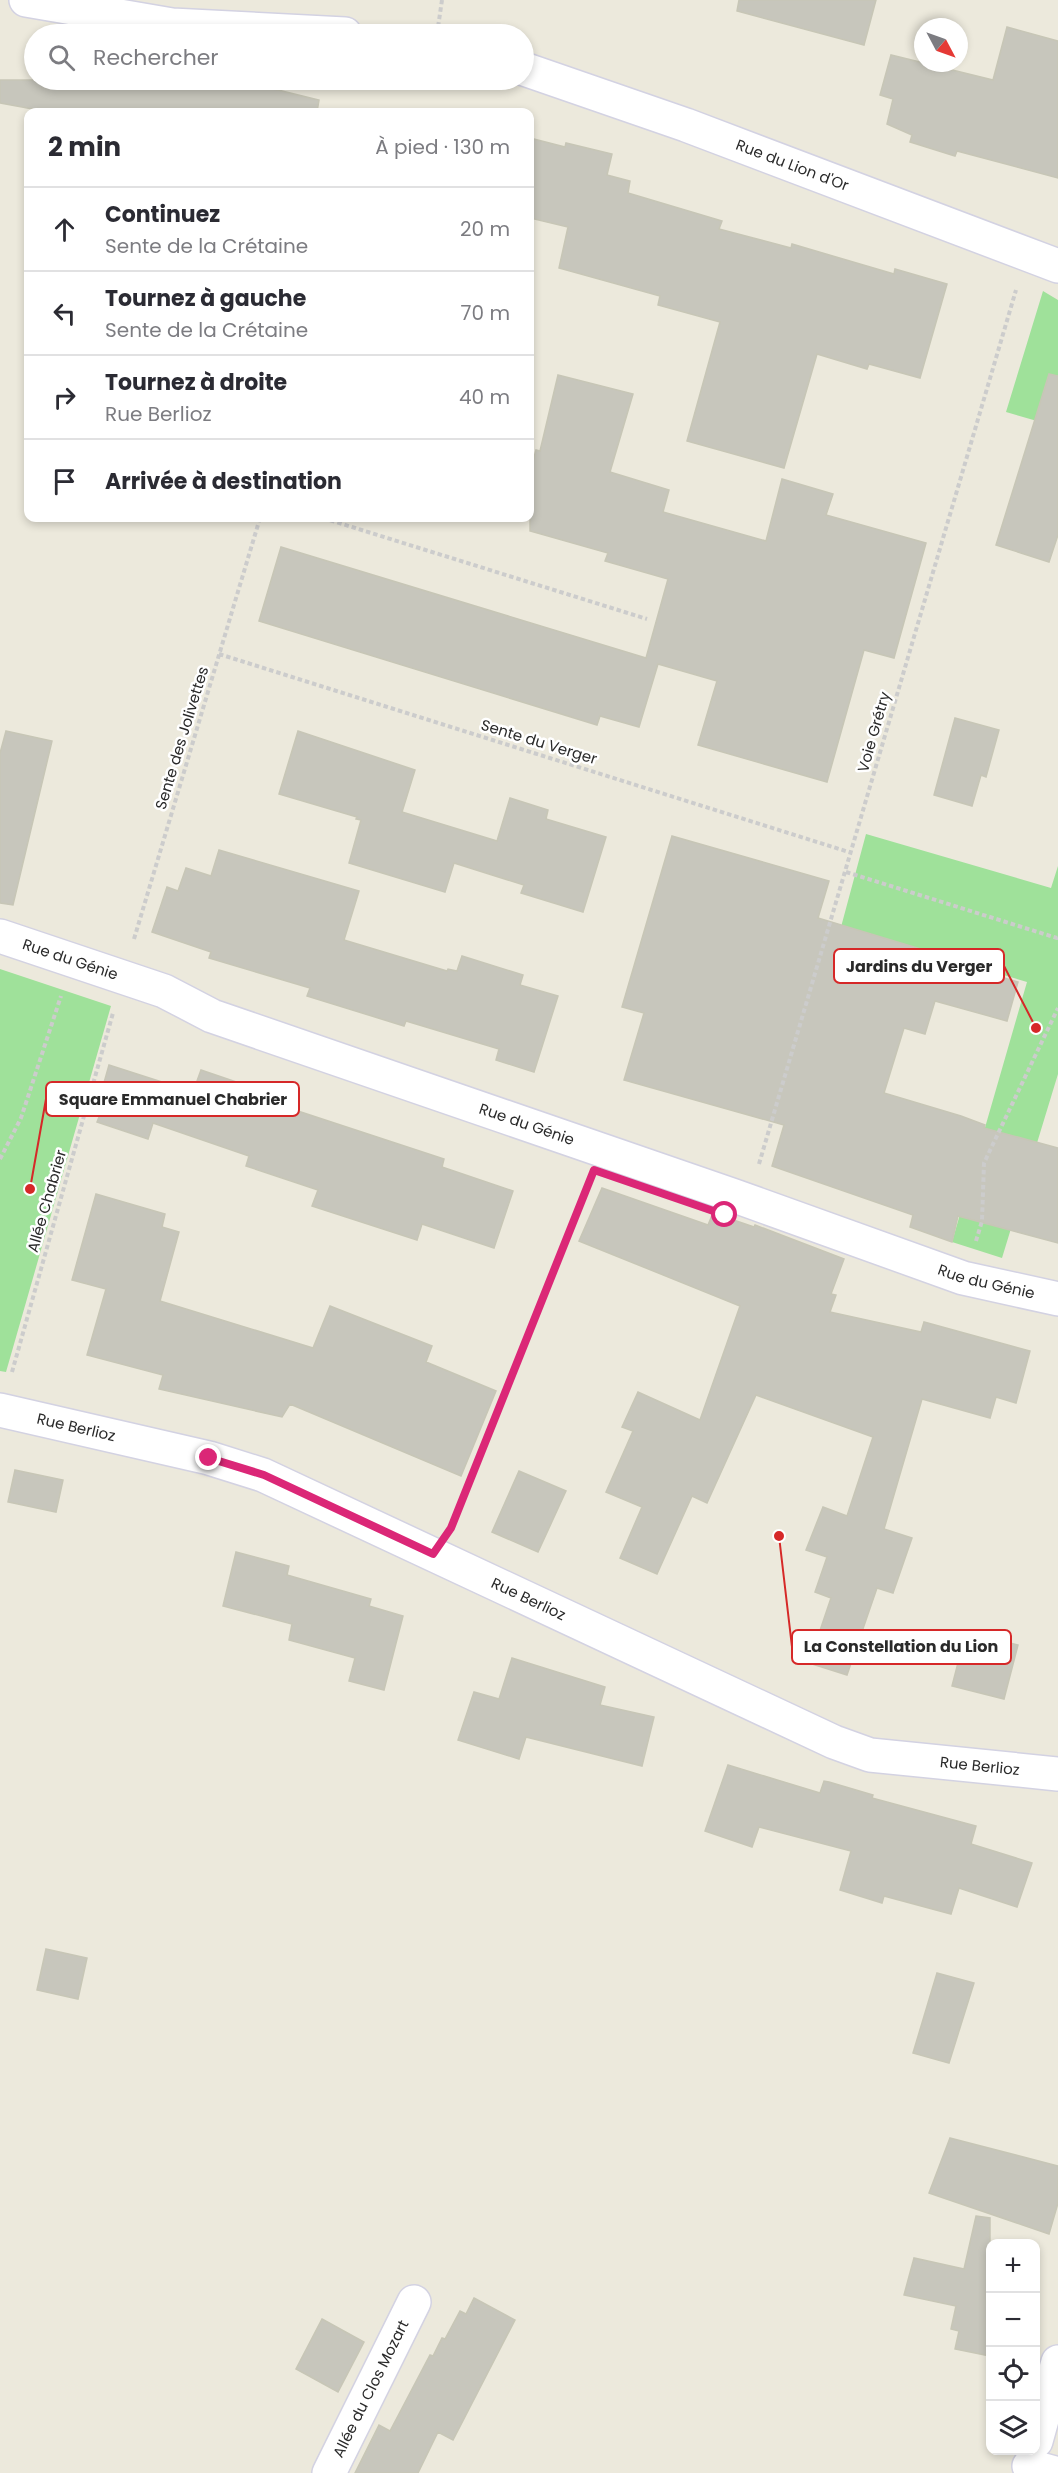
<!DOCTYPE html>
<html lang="fr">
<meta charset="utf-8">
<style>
:root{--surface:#fff;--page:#f7f7f7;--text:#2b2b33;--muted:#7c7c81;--line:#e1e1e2}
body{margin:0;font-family:Poppins,sans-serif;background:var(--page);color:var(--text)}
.controls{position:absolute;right:18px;bottom:18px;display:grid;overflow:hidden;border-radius:12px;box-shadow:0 3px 9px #0003}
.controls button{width:54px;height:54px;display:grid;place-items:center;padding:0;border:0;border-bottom:2px solid var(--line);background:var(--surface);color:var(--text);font:30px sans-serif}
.compass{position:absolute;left:914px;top:18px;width:54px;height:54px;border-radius:50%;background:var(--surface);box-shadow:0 3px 9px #0003;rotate:131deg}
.stop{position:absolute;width:18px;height:18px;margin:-14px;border:4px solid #db2777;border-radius:50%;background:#fff}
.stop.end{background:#db2777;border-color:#fff;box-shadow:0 2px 6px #0008}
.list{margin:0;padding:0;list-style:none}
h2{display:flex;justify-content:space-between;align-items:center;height:78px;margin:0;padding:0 24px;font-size:26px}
h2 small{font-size:20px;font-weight:400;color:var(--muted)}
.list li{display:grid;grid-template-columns:39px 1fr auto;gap:18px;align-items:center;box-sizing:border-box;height:84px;padding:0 24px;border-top:2px solid var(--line)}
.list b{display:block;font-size:22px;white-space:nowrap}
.list p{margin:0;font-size:20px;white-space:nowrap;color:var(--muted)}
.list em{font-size:20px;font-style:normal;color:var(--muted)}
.icon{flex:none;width:33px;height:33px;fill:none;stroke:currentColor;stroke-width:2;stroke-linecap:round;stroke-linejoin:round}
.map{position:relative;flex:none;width:1058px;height:2473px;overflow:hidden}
.search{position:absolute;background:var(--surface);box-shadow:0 3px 9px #0003;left:24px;top:24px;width:510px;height:66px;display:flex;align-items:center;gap:15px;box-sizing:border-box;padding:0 21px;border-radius:33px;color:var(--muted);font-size:22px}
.panel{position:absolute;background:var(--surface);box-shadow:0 3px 9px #0003;left:24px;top:108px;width:510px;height:414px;border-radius:12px}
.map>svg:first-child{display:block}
</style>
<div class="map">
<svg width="1058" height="2473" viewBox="0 0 1058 2473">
<rect width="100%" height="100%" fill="#ece9dc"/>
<path fill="#9fe19a" d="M1043,291L1058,300V427L1006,412Z
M866,834L1051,888L1058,866V1074L1002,1258L952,1242L1027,982L841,927Z
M0,969L111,1006L6,1372L0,1371Z"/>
<path fill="#c7c6bc" stroke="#c7c6b6" stroke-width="1.5" d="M739,0H876L864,45L737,11Z
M1007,27L1058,41V178L957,151L955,156L910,142L912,135L887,124L893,99L880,95L891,55L993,80Z
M0,80H237L319,100L317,112H49L0,103Z
M530,138L565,147L566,143L612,154L607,175L630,181L628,193L722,221L719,229L791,248L792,244L894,274L895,269L947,284L920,378L869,364L867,369L817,354L784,468L687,441L720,322L658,305L660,296L559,268L568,227L530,218Z
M1049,374L1058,376V535L1049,562L996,545Z
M558,375L633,394L610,472L669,490L663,512L766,541L782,479L833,494L826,515L926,543L894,658L864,650L827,782L698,745L717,681L658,664L639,727L600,716L597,725L259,621L281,547L646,658L668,579L605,561L608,553L530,531V472L536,450L540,451Z
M955,718L999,730L986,777L981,775L972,806L934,795Z
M6,731L52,741L13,905L0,903V753Z
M298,731L415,770L402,812L497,841L510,798L548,810L546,819L606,837L583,912L521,893L524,885L454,863L445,892L349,863L361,820L356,819L357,817L279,794Z
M672,836L829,881L818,918L924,950L923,954L1018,982L1007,1021L935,1001L925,1034L904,1028L884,1093L961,1116L985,1125L984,1128L1058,1148V1243L958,1216L952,1242L910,1227L913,1215L772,1166L784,1125L624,1080L644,1013L622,1007Z
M219,850L359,891L344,940L447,971L448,969L457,971L462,956L523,975L520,985L558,996L534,1072L496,1060L499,1049L406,1021L404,1026L307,996L310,988L209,958L211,952L152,932L167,887L178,891L186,868L211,876Z
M109,1065L193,1092L201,1070L251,1087L249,1095L444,1159L442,1167L513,1191L494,1248L422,1224L417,1240L312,1206L318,1190L246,1166L249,1156L153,1123L148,1139L97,1122L101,1112L96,1111Z
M602,1188L708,1225L713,1213L754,1227L755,1225L844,1259L831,1294L836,1295L830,1312L921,1332L924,1322L1030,1351L1016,1403L996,1397L990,1418L922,1399L884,1529L912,1538L893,1593L877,1588L847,1675L809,1663L831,1598L815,1592L827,1557L806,1550L823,1507L847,1516L873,1437L756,1395L707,1503L692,1496L657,1574L620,1558L642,1507L606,1492L633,1431L622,1427L638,1392L700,1420L740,1306L579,1241Z
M96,1194L165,1214L162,1227L179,1232L160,1301L313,1348L330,1306L432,1346L426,1362L496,1391L461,1476L290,1404L282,1417L159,1389L163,1375L87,1355L106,1289L72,1280Z
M15,1470L63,1480L56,1512L8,1502Z
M519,1471L566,1491L538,1552L492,1532Z
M236,1552L289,1566L287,1575L371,1599L369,1606L403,1616L384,1690L349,1681L355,1658L289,1640L292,1624L223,1606Z
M966,1632L1018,1645L1004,1699L952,1686Z
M512,1658L605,1687L600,1705L654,1717L642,1766L526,1737L519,1759L458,1740L474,1692L499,1699Z
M728,1765L820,1793L824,1781L829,1782L873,1795L872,1798L976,1826L971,1844L1032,1863L1017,1907L959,1888L951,1914L884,1896L882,1903L840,1890L851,1851L759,1827L752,1847L705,1831Z
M46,1949L87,1958L78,1999L37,1990Z
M937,1973L974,1983L949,2063L913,2053Z
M950,2138L1058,2166V2203L1049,2234L929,2193Z
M976,2216L990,2218V2356L955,2349L959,2331L951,2329L956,2306L904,2295L914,2258L964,2269Z
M474,2298L515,2320L453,2440L438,2432L418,2473H355L379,2425L390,2431L430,2355L433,2356L442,2338L445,2339L460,2311L466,2314Z
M322,2319L364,2342L338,2392L296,2369Z"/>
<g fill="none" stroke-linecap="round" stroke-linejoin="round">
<defs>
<g id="minor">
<path d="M26,0L172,25L345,34"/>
<path id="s1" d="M524,69L686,125L1058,266"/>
<path id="s2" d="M0,936L164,991L212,1016L732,1195L963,1278L1058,1299"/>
<path id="s3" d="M0,1410L209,1458L263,1475L834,1742L870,1755L1058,1774"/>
<path d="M1036,2441L1058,2362"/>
<path d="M1029,2466L1055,2473"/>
<path id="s4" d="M329,2473L414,2302"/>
</g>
</defs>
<use href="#minor" stroke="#d3d2e2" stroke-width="36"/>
<path stroke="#ccc" stroke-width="4" stroke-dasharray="4.5 3" stroke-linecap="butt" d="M437,34L442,0
M323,518L647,619
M219,654L852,853
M846,872L1057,938L1058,935
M134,939L260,518
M0,1159L21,1118L61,996
M759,1164L1016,290
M976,1241L982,1221L984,1163L1058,1008
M12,1372L113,1013
M453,1522L588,1186"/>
<use href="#minor" stroke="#fff" stroke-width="33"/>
</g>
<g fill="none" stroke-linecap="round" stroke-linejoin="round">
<path stroke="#db2777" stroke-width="8" d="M209,1458L264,1475L433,1554L451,1528L594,1170L725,1215"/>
</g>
<g text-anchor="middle" stroke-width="5" stroke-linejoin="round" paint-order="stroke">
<g font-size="15" fill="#2a2a2a" stroke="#fff">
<text dy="5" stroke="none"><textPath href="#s1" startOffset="285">Rue du Lion d'Or</textPath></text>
<text transform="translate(874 732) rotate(-74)" y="5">Voie Grétry</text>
<text transform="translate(182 738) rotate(-73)" y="5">Sente des Jolivettes</text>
<text transform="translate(539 742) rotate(17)" y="5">Sente du Verger</text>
<text dy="5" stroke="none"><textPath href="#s2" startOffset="74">Rue du Génie</textPath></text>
<text dy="5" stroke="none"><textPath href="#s2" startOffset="560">Rue du Génie</textPath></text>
<text transform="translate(47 1201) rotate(-74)" y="5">Allée Chabrier</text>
<text dy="5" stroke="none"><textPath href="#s2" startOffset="1046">Rue du Génie</textPath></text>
<text dy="5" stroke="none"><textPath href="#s3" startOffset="78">Rue Berlioz</textPath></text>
<text dy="5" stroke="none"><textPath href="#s3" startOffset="564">Rue Berlioz</textPath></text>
<text dy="5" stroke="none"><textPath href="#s3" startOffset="1050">Rue Berlioz</textPath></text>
<text dy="5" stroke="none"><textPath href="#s4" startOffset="94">Allée du Clos Mozart</textPath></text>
</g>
</g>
<path fill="none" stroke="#d62828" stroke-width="2" d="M1036 1028L1004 966M30 1189L46 1099M779 1536L792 1647"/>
<g fill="#d62828" stroke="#fff" stroke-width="2">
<circle cx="1036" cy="1028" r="6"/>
<circle cx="30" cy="1189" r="6"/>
<circle cx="779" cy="1536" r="6"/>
</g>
<g fill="#fff" stroke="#d62828" stroke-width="2">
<rect x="834" y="949" width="170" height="34" rx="6"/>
<rect x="46" y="1082" width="253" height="34" rx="6"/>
<rect x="792" y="1630" width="219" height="34" rx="6"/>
</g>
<g font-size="16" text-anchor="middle" font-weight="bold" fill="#2a2a2a">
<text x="919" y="972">Jardins du Verger</text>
<text x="173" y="1105">Square Emmanuel Chabrier</text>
<text x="901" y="1652">La Constellation du Lion</text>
</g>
</svg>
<div class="controls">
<button>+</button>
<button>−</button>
<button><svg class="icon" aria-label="locate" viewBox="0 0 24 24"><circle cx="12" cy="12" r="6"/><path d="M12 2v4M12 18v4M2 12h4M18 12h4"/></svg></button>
<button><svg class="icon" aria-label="layers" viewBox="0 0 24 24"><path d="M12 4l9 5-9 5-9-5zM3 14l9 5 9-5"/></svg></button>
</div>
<svg class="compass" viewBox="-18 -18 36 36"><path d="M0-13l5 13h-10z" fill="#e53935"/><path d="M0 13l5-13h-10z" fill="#7c7c81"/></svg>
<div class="stop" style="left:725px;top:1215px"></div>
<div class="stop end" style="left:209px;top:1458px"></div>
<div class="search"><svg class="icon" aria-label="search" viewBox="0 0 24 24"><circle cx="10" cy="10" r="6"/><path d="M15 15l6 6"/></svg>Rechercher</div>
<section class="panel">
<h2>2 min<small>À pied · 130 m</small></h2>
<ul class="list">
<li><svg class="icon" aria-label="ahead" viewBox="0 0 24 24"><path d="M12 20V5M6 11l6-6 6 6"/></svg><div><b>Continuez</b><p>Sente de la Crétaine</p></div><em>20 m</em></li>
<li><svg class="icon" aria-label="left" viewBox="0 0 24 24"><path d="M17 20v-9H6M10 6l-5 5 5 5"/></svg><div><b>Tournez à gauche</b><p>Sente de la Crétaine</p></div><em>70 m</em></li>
<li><svg class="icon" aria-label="right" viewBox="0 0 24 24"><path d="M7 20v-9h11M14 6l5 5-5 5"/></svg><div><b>Tournez à droite</b><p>Rue Berlioz</p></div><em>40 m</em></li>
<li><svg class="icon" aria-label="arrive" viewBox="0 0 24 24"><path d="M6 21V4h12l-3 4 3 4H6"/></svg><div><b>Arrivée à destination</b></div></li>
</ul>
</section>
</div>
